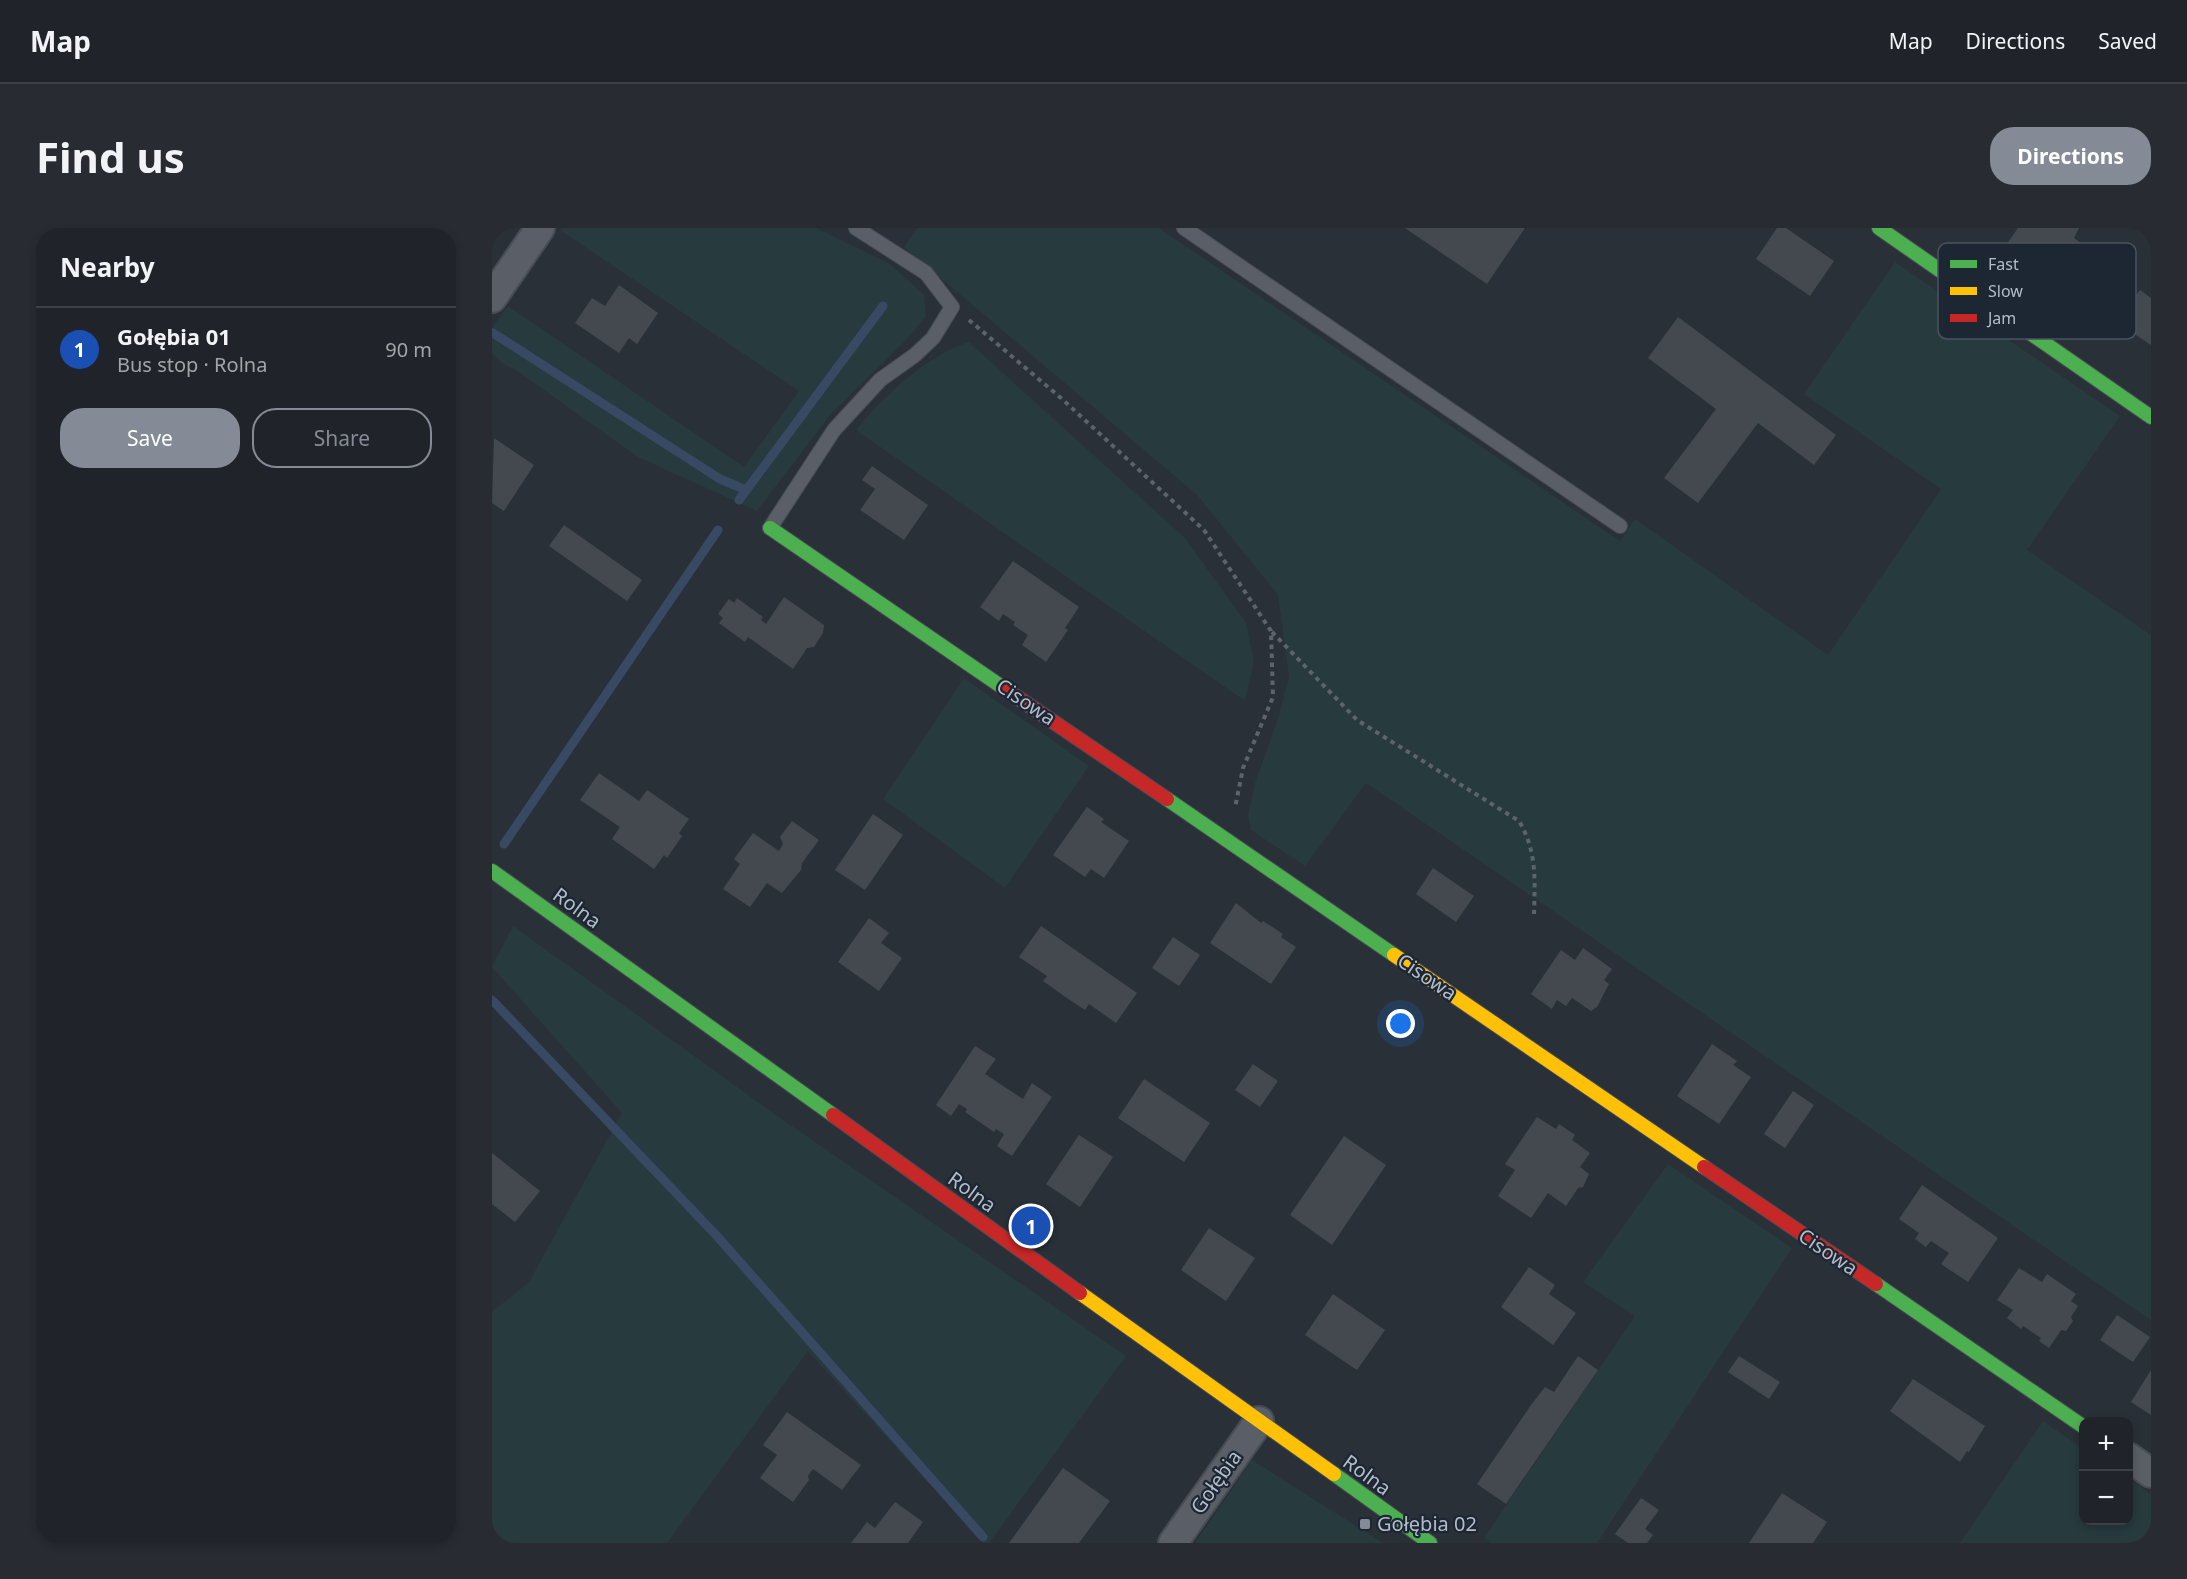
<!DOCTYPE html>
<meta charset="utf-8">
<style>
:root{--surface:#20242a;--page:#282c32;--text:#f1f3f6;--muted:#a2a4a8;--line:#3d4147;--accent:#848b96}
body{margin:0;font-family:"Noto Sans",sans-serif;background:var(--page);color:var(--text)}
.controls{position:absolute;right:18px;bottom:18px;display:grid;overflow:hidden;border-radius:12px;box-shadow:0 3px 9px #0003}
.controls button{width:54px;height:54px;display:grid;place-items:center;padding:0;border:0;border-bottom:2px solid var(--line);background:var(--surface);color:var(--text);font:30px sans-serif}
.you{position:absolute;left:909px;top:796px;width:21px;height:21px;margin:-15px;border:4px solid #fff;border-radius:50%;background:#1a73e8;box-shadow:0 0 0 9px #1a73e833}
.badge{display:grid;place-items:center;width:39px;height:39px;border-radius:50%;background:var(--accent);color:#fff;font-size:20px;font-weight:700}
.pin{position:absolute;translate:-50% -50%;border:3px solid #fff;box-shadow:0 2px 6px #0006}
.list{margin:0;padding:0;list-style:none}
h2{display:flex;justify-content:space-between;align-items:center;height:78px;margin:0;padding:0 24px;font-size:26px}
h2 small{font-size:20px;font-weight:400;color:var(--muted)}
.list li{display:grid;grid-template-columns:39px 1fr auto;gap:18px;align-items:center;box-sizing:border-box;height:84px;padding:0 24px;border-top:2px solid var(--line)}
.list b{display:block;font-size:22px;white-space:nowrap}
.list p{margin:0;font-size:20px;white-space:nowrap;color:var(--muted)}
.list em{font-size:20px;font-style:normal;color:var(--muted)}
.actions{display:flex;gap:12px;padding:18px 24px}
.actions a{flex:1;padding:14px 0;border:2px solid var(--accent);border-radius:24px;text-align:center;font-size:21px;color:var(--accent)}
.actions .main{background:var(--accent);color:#fff}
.map{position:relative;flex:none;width:1659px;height:1315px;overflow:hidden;border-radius:24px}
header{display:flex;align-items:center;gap:36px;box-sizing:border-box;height:84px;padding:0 30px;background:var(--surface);border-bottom:2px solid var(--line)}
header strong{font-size:28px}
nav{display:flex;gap:33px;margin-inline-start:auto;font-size:21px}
.intro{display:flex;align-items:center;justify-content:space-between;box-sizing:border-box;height:144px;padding:0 36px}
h1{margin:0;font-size:42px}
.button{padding:15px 27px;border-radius:24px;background:var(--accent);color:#fff;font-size:21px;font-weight:700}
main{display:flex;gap:36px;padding:0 36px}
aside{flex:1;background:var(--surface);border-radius:24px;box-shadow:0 3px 9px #0003}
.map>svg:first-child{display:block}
</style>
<header>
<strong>Map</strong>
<nav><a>Map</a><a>Directions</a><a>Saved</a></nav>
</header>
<div class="intro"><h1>Find us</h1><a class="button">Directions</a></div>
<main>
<aside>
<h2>Nearby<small></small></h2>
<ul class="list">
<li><span class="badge" style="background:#1a4fb4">1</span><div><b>Gołębia 01</b><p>Bus stop · Rolna</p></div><em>90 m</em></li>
</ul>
<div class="actions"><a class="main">Save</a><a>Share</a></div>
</aside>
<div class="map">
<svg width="1659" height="1315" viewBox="0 0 1659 1315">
<rect width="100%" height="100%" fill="#2a3038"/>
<path fill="#273a3e" d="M70,0H324L398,36L432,67L434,88L417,109L338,187L265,283L146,229L24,142L11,136L0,125V100L16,78L252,239L307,163L68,2Z
M425,0H667L1128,313L1143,291L1336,427L1449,261L1312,166L1403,34L1628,188L1535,322L1659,407V1092L874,555L813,638L759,602L756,587L763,555L786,491L797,448L786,367L705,267L412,19Z
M477,114L693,310L754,395L762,433L753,473L364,202C391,168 436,127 477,114Z
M472,450L597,538L513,660L391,571Z
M21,698L294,894L634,1128L497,1315H491L316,1123L175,1315H0V1084L37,1054L130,885L0,739Z
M1176,936L1300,1020L1105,1315H999L992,1310L1143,1088L1091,1054Z
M1551,1193L1591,1221L1592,1292H1636L1637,1251L1659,1266V1306L1653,1315H1468Z
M760,1232L891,1315H703Z"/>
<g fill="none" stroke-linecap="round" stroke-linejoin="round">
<path stroke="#384963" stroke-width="9" d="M1,105L228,251L254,262
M247,272L391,78
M12,616L226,302
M0,772L224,1007L491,1309"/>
</g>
<path fill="#444950" d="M913,0H1033L995,56Z
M1285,0H1294L1342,33L1318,68L1264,31Z
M1526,0H1587L1582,10L1598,22L1579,49L1563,37L1557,47L1514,17Z
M127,57L166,85L145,116L137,110L127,125L83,95L100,70L113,78Z
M1633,60L1644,67L1648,62L1659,70V117L1614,87L1623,74L1626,63Z
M1186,89L1344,207L1322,237L1266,195L1206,275L1172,250L1224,181L1156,130Z
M2,210L42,237L12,283L0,275Z
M380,238L436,277L412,312L368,282L383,261L370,252Z
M72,297L150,352L135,373L57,318Z
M521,333L587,379L573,400L576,402L554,434L530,417L536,407L521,397L523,394L511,386L507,393L488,379Z
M292,369L332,397L331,405L322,419L315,420L301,441L256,409L253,414L227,395L231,390L226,386L237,371L242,375L245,370L271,389L269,392L274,396Z
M107,545L147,573L155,562L197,591L187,605L190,608L175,630L172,627L162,641L120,611L128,599L88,572Z
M595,579L612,591L609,594L637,613L612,650L599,641L593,649L561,627Z
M381,586L411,607L373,662L343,642Z
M300,593L327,612L310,635L309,642L290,665L275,655L258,679L231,661L248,636L242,631L261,605L287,623L291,616L288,609Z
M941,640L982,668L964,694L924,666Z
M744,675L769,695L771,693L791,706L789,709L804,719L779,756L718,715Z
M377,690L397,705L389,715L410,730L387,763L346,734Z
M549,698L645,765L624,795L597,776L593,782L572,768L551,753L555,748L527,729Z
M681,709L708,727L687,758L660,740Z
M1091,720L1120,741L1112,752L1117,756L1105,779L1099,783L1080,770L1074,778L1065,772L1060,781L1039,766L1069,722L1083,732Z
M1220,816L1245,833L1241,837L1259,849L1227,896L1185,868Z
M483,818L504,831L493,846L531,871L540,855L560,869L520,928L505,918L512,906L504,901L502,904L473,884L475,881L467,876L459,888L444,877Z
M761,836L786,853L768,879L743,862Z
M652,851L718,895L692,934L626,890Z
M1301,863L1322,877L1293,920L1272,906Z
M1045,889L1064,901L1067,896L1083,907L1080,912L1098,925L1088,939L1097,946L1091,959L1086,960L1074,978L1056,965L1039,990L1006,968L1023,942L1013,936Z
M587,907L621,929L588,979L554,956Z
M852,908L894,937L840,1017L798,987Z
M0,925L48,963L23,994L0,976Z
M1430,957L1506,1010L1476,1054L1449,1036L1457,1025L1439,1013L1434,1019L1423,1011L1427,1005L1407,991Z
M717,1000L763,1030L734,1073L689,1042Z
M1037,1039L1063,1057L1057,1066L1084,1085L1061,1117L1009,1079Z
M1527,1040L1550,1054L1555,1046L1584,1066L1579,1073L1586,1078L1579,1089L1581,1093L1574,1103L1569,1102L1557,1120L1547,1113L1549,1110L1531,1098L1529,1101L1515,1090L1521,1082L1505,1072Z
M841,1066L893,1102L865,1142L813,1107Z
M1625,1087L1658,1109L1641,1134L1608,1112Z
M1086,1128L1106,1142L1014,1276L985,1256L1039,1177L1053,1159L1062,1164Z
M1247,1128L1288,1154L1277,1171L1236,1144Z
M1659,1142V1187L1639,1174Z
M1421,1151L1493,1198L1477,1224L1475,1223L1468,1234L1398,1183Z
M295,1184L369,1237L350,1262L321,1241L316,1248L317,1252L301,1274L268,1250L285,1227L271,1217Z
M571,1240L618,1273L587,1315H517Z
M1290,1265L1335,1294L1321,1315H1257Z
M1149,1270L1167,1282L1153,1301L1161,1307L1155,1315H1136L1123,1306Z
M403,1274L431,1294L416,1315H359L375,1294L383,1300Z"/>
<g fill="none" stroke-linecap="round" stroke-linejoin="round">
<defs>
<path id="lane" d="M692,0L1128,298
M278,300L342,202L388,152L423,127L441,110L460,79L434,45L364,0"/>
<path id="street" d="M0,70L48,0
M1636,1229L1659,1245
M681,1315L767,1193"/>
<path id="fast" d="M1387,0L1659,189
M278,300L513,461
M675,571L902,727
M0,643L341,887
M1384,1056L1592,1199
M842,1246L938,1315"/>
<path id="slow" d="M902,727L1212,939
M588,1065L842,1246"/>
<path id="jam" d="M513,461L675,571
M341,887L588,1065
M1212,939L1384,1056"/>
</defs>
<use href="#lane" stroke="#484c53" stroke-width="16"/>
<use href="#street" stroke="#484c53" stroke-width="32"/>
<use href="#fast" stroke="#484c53" stroke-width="16"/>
<use href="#slow" stroke="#484c53" stroke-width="16"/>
<use href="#jam" stroke="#484c53" stroke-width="16"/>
<path stroke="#5d636a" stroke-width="4" stroke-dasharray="4.5 4.5" stroke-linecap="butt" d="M477,92L569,170L712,302L779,403L781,469L751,540L743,580
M780,404L865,492L1027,593C1045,623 1043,652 1042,686"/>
<use href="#lane" stroke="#5a5e66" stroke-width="14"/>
<use href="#street" stroke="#5a5e66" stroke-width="28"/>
<use href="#fast" stroke="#4caf50" stroke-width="14"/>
<use href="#slow" stroke="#ffc107" stroke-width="14"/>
<use href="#jam" stroke="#c62828" stroke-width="14"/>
</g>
<rect fill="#848b96" stroke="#1d2633" stroke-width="2" x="867" y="1290" width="12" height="12" rx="3"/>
<g text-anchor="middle" stroke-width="4.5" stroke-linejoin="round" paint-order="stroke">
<g font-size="20" fill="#b4bcc9" stroke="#1d2633">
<text transform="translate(534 474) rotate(34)" y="7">Cisowa</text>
<text transform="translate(85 680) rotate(36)" y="7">Rolna</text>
<text transform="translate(935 749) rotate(34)" y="7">Cisowa</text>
<text transform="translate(480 964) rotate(36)" y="7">Rolna</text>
<text transform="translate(1336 1024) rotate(34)" y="7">Cisowa</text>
<text transform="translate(875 1247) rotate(36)" y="7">Rolna</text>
<text transform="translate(724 1254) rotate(-55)" y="7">Gołębia</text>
</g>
<g font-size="20" fill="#b4bcc9" stroke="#1d2633" text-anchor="start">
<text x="885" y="1303">Gołębia 02</text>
</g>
</g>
<rect x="1446" y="15" width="198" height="96" rx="9" fill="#1d2633" stroke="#4a5360" stroke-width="1.5"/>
<rect x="1458" y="32" width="27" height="8" fill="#4caf50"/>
<rect x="1458" y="59" width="27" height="8" fill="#ffc107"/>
<rect x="1458" y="86" width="27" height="8" fill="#c62828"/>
<g font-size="16" fill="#b4bcc9">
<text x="1496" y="42">Fast</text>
<text x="1496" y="69">Slow</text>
<text x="1496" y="96">Jam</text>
</g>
</svg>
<div class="controls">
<button>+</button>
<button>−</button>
</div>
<div class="you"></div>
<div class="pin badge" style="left:539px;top:998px;background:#1a4fb4">1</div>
</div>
</main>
